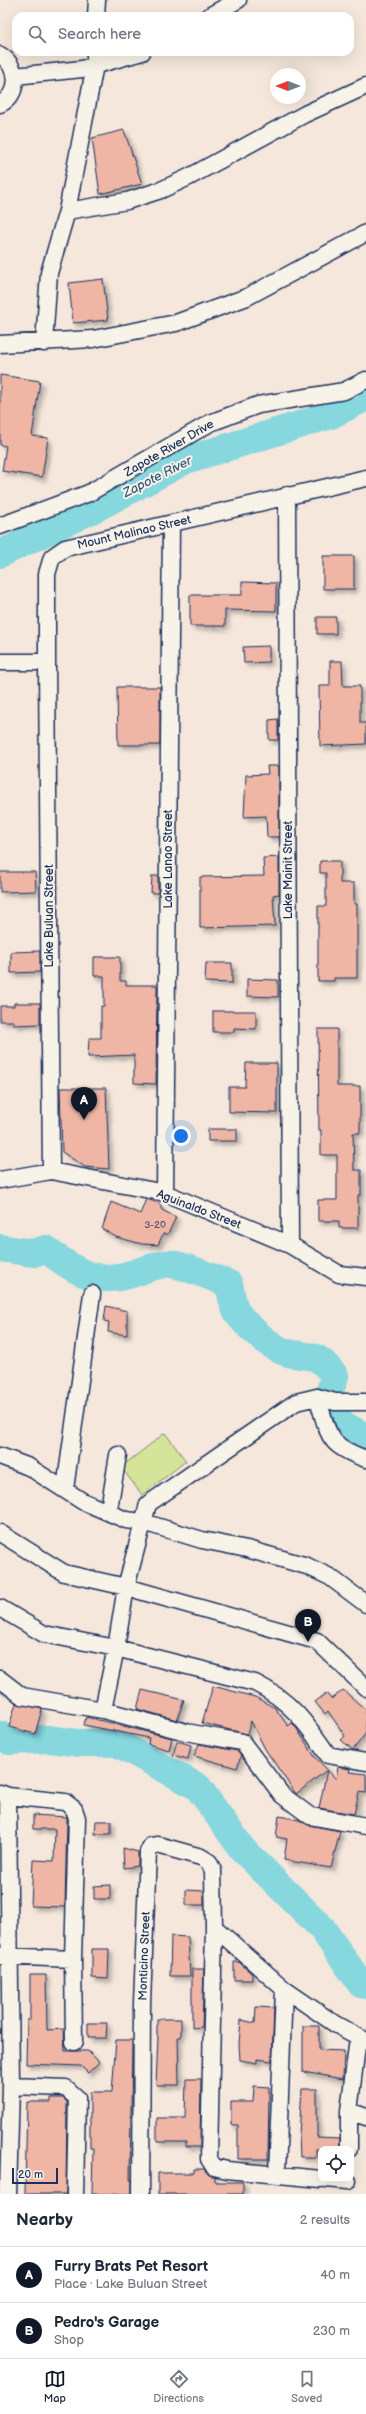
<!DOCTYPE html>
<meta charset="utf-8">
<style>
:root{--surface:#fff;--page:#f6f6f7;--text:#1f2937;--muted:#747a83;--line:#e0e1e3;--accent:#111827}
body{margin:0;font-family:"Balsamiq Sans",sans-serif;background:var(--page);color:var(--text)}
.controls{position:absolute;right:12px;bottom:12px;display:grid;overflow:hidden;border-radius:8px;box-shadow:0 4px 16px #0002}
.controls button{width:36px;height:36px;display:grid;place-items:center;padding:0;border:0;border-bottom:1px solid var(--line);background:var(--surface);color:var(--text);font:20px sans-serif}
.compass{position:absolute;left:270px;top:68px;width:36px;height:36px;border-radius:50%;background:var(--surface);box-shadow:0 4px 16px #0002;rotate:270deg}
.scale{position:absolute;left:12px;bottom:10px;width:46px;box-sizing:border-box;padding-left:4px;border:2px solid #1b2f5e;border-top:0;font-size:11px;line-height:14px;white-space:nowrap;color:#1b2f5e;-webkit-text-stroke:3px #f7f3e8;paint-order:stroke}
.you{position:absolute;left:181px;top:1136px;width:14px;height:14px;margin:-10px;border:3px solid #fff;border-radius:50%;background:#1a73e8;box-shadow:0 0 0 6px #1a73e833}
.badge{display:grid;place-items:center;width:26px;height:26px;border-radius:50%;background:var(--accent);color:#fff;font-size:13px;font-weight:700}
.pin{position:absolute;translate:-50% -33px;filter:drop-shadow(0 1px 2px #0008)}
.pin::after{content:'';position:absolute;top:21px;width:14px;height:12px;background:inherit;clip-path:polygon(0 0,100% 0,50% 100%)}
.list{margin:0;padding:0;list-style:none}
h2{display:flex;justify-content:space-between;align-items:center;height:52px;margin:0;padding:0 16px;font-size:17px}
h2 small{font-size:13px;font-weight:400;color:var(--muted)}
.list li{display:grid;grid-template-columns:26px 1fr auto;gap:12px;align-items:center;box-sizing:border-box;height:56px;padding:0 16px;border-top:1px solid var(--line)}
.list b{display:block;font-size:15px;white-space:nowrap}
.list p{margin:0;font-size:13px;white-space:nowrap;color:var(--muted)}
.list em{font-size:13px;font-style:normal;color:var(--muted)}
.icon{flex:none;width:22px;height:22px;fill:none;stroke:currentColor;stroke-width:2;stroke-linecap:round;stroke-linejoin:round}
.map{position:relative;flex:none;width:366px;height:2194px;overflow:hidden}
.search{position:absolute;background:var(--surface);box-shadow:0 4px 16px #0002;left:12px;right:12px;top:12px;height:44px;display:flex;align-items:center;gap:10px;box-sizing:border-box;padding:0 14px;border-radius:12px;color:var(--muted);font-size:15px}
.sheet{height:164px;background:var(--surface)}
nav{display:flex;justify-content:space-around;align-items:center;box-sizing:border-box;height:56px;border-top:1px solid var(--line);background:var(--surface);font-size:11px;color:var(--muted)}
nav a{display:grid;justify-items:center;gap:2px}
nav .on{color:var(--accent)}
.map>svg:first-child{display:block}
</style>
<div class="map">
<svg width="366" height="2194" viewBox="0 0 366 2194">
<defs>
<filter id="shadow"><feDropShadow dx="3.5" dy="3.5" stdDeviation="2" flood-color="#0004"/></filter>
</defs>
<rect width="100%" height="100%" fill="#f5e7db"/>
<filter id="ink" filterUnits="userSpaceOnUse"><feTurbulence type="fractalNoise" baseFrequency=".025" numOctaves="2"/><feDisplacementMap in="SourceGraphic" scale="8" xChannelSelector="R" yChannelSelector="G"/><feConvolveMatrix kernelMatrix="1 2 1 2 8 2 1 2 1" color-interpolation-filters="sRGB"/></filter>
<g filter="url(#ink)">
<path fill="#d5e498" stroke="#788a7b" d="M165,1433L186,1461L142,1495L121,1467Z"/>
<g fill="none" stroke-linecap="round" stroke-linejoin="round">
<path stroke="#86d7de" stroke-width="28" d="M0,554L98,507L186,460L331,415L366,397
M0,1248L33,1253L46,1249C70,1268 93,1284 124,1276C137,1273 151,1266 165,1264C178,1262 215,1279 229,1284C231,1292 232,1301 235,1308C239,1321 275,1351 288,1353C315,1359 315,1351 335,1376L328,1397L340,1423L366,1437
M0,1735L9,1741L49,1739L78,1743H117L198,1787L243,1850L321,1927L361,1984L366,1985"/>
</g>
<path fill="#efb6a6" stroke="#1b2f5e" filter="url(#shadow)" d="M124,130L142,184L100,194L92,138Z
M103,279L108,320L73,323L69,283Z
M0,375L40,381L32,436L48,438L42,477L2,471L6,446L0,445Z
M323,556H354V589H323Z
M242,582L276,583V611L225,610V626H190V595H242Z
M317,617H336V634H317Z
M269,646V662L244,663L243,647Z
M330,661H342L343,686H360V723H366V744L320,746L319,686H330Z
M117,687H160V745H118Z
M278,719V740H269V720Z
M267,766H279V837H267L266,816L244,817L246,775L268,774Z
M279,857V894L273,895L275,926L200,928V877L264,876L263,858Z
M320,861H340V883H354V904H357V978H334V981H318V906H326V873H320Z
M0,872H35L36,891L0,892Z
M152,876H158V893H151Z
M40,951V972L11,973V952Z
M94,957H120V981H126V985H157L156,1084L134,1083V1055L88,1057L89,1038H101V1006H104V976H94Z
M206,963H232V983L205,982Z
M247,979L278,980V997L247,996Z
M14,1003H40V1024L14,1025V1021H0V1006H14Z
M213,1011H256V1029L234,1028V1032H213Z
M318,1029H337V1086H360V1133H353L354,1170H361V1195H358V1228H339V1221H318V1200H337V1155H321V1130H319Z
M246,1063H277V1113L229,1112V1087H245Z
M60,1088H106L109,1169L85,1167L62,1152Z
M208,1129H237V1141H208Z
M146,1199L159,1203L162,1210L176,1217L168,1234H163L158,1245L142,1244L116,1237L102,1229L111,1202L140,1214Z
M106,1306L127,1311V1335L108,1332L109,1322L104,1321Z
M213,1686L255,1697L275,1708L288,1726L292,1723L295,1726L315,1757L336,1779L338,1767L350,1769L349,1772L366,1774V1793L359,1792L354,1814L319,1808L327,1770L296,1794L265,1749L251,1721L247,1734L202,1723Z
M142,1690L184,1700L177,1720L137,1709Z
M343,1690L366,1710V1733L353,1750L341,1740L345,1736L328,1711L325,1714L315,1702L326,1693L331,1699Z
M16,1703L42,1709L35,1734L9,1727Z
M86,1717L172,1738L169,1750L148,1744L149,1738L84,1725Z
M177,1741L191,1745L188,1759L173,1755Z
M199,1744L237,1751L241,1756L237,1768L194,1756Z
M33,1815L67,1817L65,1907L31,1906L33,1860L54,1861L55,1829H33Z
M279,1816L299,1820L308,1825L340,1831L331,1868L284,1860L287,1839L276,1837Z
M96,1821H111V1834H95Z
M123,1848L138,1852V1866L124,1868Z
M110,1885V1899H94V1886Z
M186,1890L204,1891V1905H186Z
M171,1936L188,1937L190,1976H170Z
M92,1949H109L108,1979L92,1978Z
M234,1962H239L252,1974V1980H234Z
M192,1969H204L202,2027L192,2028Z
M30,1975H46L47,2030L64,2029L65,2051H88L99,2062L88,2073L81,2066L26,2064L27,2020H30Z
M256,2007L274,2008L272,2061L257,2059V2063L240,2060L239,2044L241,2020L255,2023Z
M157,2019H181V2037H178L179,2085H156L158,2036H157Z
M88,2023H107L106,2038H88Z
M303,2026H319V2050L344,2051L343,2079L303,2072Z
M116,2040H132L130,2180H132V2194H92L93,2148H90V2092H112Z
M186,2079H201L200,2147H186V2142H157V2118H185Z
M254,2086L269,2087L268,2159H238V2125H231V2102H253Z
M302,2089H317V2137L340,2138V2149H316V2157H300L299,2134Z
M51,2098H63L67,2102L66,2194H25L27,2102H51Z
M194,2169H204L209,2175L215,2177V2182H243V2194H158V2173H194Z"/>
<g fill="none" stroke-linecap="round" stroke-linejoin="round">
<defs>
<path id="minor" d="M96,16L97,0
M209,16L238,0
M0,55C18,65 21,94 0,104
M15,76L82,69L142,52
M67,211L127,201L161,190L189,177L305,114L366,86
M44,343L49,273L67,211L95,65V52
M0,344L93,339L176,323L247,297L366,233
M287,495L290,1245
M0,526L89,493L210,423L258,405L344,391L366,380
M0,662H47V574L52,557L65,548L366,478
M47,662L51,1171
M0,1180L51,1171L165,1193L290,1245L339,1274L366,1277
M165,1193L171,524
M317,1397C330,1436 325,1444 366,1459
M0,1456L29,1467L82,1501L126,1520L143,1522L202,1540L247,1549L307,1566L330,1577L366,1604
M65,1489L92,1294
M107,1511L110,1503L118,1455
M0,1533L64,1573L126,1587L317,1641L366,1688
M0,1608L44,1634L116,1648L255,1683C290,1700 307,1724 328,1755L366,1762
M0,1679L22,1696L103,1710L186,1732L242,1742L282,1795L310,1816L366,1826
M103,1710L116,1648L126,1587L148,1504L296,1402L317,1397L335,1402H366
M0,1793L8,1796L65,1802L74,1809L77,1818L73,1959L74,2042
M8,1796L11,2086L8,2194
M214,1927L284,1989L335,2024L366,2041
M0,1956L73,1959
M11,2086L66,2088L77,2098L75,2194
M349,2111L366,2117
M349,2149V2111L358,2038
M277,2175L284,1989
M326,2179L348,2181
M141,2194L142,2003L148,1852L151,1846L158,1845L201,1857L209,1862L213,1871L214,1927L209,2159L214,2167L227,2170L321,2179"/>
</defs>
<use href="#minor" stroke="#1b2f5e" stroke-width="19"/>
<use href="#minor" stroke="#f7f3e8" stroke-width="16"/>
</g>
</g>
<g text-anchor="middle" stroke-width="4" stroke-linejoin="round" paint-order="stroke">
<g font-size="10" fill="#505170">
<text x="155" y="1228">3-20</text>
</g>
<g font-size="12" fill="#1b2f5e" stroke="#f7f3e8">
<text transform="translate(169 448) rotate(-30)" y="4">Zapote River Drive</text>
<text transform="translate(134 532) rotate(-13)" y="4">Mount Malinao Street</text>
<text transform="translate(168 859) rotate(-90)" y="4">Lake Lanao Street</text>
<text transform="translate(288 870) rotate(-90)" y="4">Lake Mainit Street</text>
<text transform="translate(49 916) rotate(-90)" y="4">Lake Buluan Street</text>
<text transform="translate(199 1209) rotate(21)" y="4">Aguinaldo Street</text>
<text transform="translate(144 1956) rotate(-88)" y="4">Monticino Street</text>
</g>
<g font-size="13" font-style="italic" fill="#36597e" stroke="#f7f3e8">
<text transform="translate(157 476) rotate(-27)" y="5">Zapote River</text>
</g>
</g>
</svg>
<div class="controls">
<button><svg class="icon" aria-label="locate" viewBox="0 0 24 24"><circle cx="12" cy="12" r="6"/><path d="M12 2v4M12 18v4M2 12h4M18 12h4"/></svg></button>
</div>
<svg class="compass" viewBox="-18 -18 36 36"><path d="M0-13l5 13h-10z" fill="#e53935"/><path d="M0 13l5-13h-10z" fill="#747a83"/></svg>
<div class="scale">20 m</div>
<div class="you"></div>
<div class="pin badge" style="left:84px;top:1120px">A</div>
<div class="pin badge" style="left:308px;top:1642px">B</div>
<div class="search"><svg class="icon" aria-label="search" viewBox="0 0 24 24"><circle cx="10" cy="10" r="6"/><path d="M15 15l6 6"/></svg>Search here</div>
</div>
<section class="sheet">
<h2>Nearby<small>2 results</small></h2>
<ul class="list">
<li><span class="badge">A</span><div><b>Furry Brats Pet Resort</b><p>Place · Lake Buluan Street</p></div><em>40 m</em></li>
<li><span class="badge">B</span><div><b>Pedro's Garage</b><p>Shop</p></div><em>230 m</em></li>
</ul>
</section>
<nav>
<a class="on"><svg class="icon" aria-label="map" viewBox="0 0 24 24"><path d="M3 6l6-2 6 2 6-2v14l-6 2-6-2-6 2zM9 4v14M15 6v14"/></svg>Map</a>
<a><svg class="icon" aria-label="directions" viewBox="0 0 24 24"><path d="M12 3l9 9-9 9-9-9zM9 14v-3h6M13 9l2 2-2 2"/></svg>Directions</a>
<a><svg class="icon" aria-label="saved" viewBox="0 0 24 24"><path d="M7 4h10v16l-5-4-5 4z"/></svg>Saved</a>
</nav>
